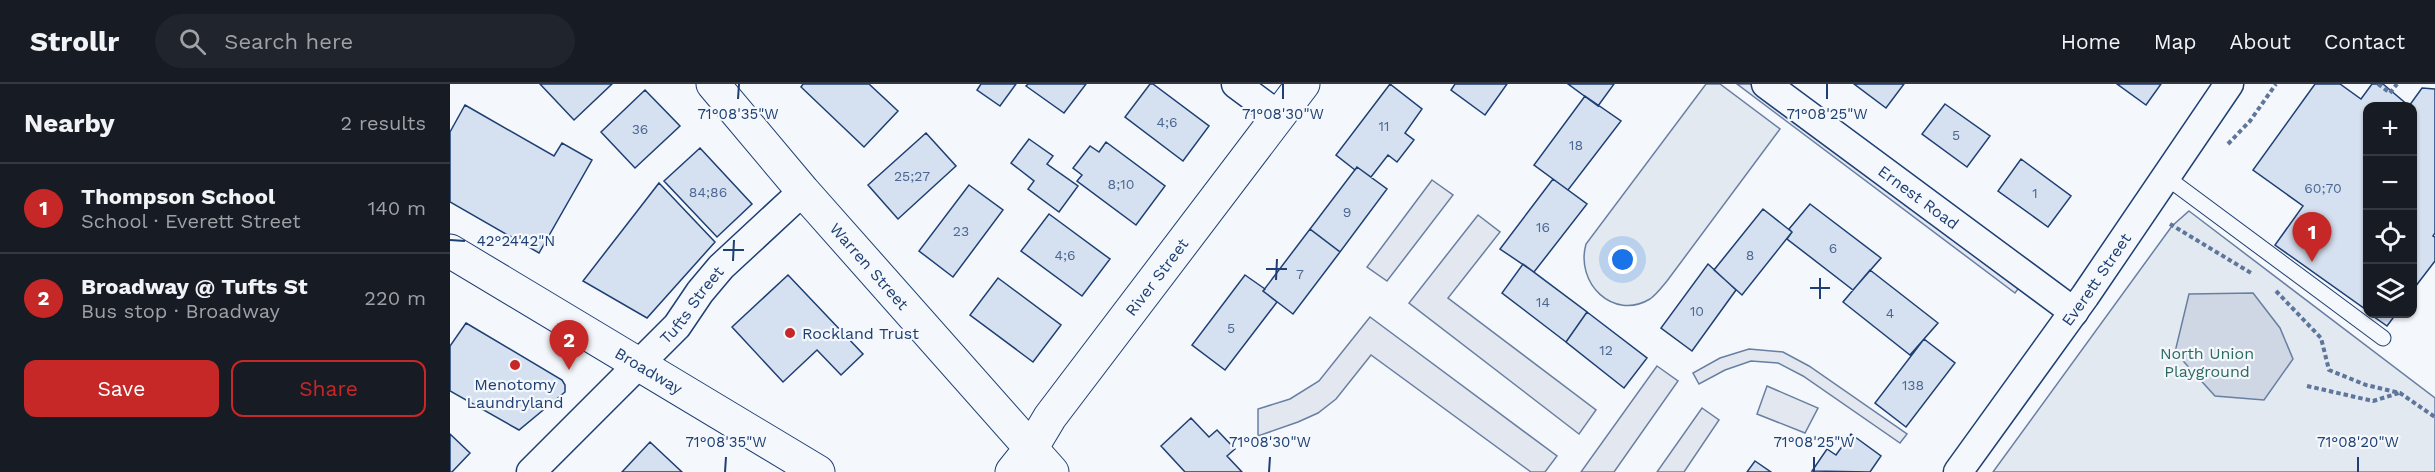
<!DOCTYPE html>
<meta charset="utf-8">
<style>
:root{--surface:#171b24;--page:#20242c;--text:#f1f3f6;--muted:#9ea1a6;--line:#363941;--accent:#c62828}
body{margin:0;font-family:"Work Sans",sans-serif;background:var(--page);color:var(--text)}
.controls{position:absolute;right:18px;top:18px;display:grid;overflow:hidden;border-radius:12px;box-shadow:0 2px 4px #0004}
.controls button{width:54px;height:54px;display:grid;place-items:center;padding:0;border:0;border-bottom:2px solid var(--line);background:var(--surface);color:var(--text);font:30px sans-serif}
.you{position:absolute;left:1173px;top:176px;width:21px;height:21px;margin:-15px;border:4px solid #fff;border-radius:50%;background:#1a73e8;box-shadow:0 0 0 9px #1a73e833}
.badge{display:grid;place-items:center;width:39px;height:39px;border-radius:50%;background:var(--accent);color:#fff;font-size:20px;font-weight:700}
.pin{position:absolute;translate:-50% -50px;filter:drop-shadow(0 2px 3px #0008)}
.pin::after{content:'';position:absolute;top:32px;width:21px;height:18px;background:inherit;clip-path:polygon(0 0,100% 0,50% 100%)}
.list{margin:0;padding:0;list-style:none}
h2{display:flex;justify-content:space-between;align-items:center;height:78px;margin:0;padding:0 24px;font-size:26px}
h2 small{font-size:20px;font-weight:400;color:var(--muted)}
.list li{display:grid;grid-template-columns:39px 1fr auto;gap:18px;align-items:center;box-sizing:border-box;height:90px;padding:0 24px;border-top:2px solid var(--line)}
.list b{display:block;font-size:22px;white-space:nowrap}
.list p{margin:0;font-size:20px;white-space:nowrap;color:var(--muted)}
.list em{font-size:20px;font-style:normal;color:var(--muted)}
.actions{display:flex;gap:12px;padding:18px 24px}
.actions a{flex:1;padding:14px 0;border:2px solid var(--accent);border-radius:12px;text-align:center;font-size:21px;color:var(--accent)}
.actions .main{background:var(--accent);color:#fff}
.icon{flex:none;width:33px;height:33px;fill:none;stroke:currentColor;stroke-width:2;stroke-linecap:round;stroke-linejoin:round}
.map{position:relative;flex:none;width:1985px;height:388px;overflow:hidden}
header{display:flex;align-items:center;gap:36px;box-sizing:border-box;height:84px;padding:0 30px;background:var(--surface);border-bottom:2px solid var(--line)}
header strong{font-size:28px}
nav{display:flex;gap:33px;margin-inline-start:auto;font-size:21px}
.search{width:420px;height:54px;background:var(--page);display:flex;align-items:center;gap:15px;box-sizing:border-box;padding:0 21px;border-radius:33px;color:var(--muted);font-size:22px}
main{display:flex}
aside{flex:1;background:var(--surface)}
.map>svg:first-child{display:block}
</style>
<header>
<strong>Strollr</strong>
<div class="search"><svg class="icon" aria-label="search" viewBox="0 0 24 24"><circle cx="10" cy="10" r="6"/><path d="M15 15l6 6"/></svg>Search here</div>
<nav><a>Home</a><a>Map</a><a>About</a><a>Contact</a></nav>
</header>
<main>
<aside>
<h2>Nearby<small>2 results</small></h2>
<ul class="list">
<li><span class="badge">1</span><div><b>Thompson School</b><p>School · Everett Street</p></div><em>140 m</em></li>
<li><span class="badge">2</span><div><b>Broadway @ Tufts St</b><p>Bus stop · Broadway</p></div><em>220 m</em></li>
</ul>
<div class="actions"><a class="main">Save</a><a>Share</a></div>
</aside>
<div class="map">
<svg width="1985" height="388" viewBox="0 0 1985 388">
<rect width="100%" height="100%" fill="#f4f7fb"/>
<path fill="#e3e9f0" stroke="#687fa3" stroke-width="1.5" d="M1256,0H1270L1330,45L1217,197C1212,203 1206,211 1200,215C1163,237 1125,199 1136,160Z
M1739,127L1985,314V388H1543L1722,142Z"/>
<path fill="#e3e8f0" stroke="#687fa3" stroke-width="1.5" d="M1287,0H1313L1574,197L1565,209Z
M982,96L1003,111L937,197L917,183Z
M1028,131L1050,148L998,214L1146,326L1129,350L959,219Z
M920,233L1107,372L1095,388H1081L921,271L886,315L868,329L848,338L808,352V325L840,315L869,297Z
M1299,265L1333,268L1359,282L1457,350L1450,359L1353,292L1328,279L1301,277L1275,286L1249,300L1243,289L1270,274Z
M1207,282L1228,297L1164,388H1131Z
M1317,302L1368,324L1355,349L1307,330Z
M1252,324L1269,336L1234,388H1207Z"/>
<path fill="#cfd7e4" stroke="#687fa3" stroke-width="1.5" d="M1803,209L1830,244L1843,275L1814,316L1765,312L1725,268L1739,210Z"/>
<path fill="#d5e0f0" stroke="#1d3f73" stroke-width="1.5" d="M90,0H162L124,36Z
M353,0H419L448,27L414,63L351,3Z
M531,0H566L550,22L527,6Z
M578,0H636L614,29L576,2Z
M700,0H703L759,42L733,77L675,33Z
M940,0L972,25L955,49L964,56L947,78L938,71L921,93L907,83L905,86L886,71Z
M1005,0H1057L1035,31L1001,6Z
M1118,0H1164L1148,22Z
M1404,0H1454L1436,24Z
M1667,0H1711L1696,21Z
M1865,0H1890L1911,15L1922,0H1933L1959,22H1918V227L1825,161L1853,122L1803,86Z
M1972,4L1985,5V149L1983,152L1985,153V177L1962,207V22H1959Z
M195,6L230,42L185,84L151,48Z
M1135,12L1171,37L1118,106L1084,81Z
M1495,20L1540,52L1517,83L1472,50Z
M15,21L104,72L112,59L142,76L89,169L0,118V48Z
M476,49L506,82L448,135L418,101Z
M579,55L603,72L597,80L628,102L609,128L578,105L584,97L561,79Z
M656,58L715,102L686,141L627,97L632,91L623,84L640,62L649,68Z
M250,64L302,120L267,153L214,97Z
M1571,75L1621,112L1598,143L1548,107Z
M907,83L937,105L890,168L860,145Z
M1103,95L1137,120L1084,188L1050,165Z
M209,99L265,158L197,234L133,197Z
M519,101L553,126L503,193L469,167Z
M1360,120L1431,174L1403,206L1337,155L1342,148L1339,145Z
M1313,125L1342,148L1292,211L1264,186Z
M599,130L660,175L632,212L571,167Z
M860,145L890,168L843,230L813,207Z
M1073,180L1137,228L1116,258L1052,209Z
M1258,180L1286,206L1242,267L1211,244Z
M1420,186L1488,239L1460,271L1393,218Z
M338,191L413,270L391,291L367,266L333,298L282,243Z
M795,191L815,205L813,207L827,218L775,286L742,261Z
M548,194L611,241L583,278L520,231Z
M1137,228L1197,274L1174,304L1116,258Z
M1920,230H1946L1937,242Z
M16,239L112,296L115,301V308L69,346L0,307V262Z
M1474,255L1505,279L1456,343L1425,319Z
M741,334L759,353L767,346L785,365L777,372L792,388H735L711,362Z
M0,350L20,369L2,388H0Z
M1401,350L1431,372L1420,388L1362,387L1377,365L1386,371Z
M200,358L232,388H172Z
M1305,377L1321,388H1297Z"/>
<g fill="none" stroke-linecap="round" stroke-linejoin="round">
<defs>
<path id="service" d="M1716,93L1933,254"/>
<g id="minor">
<path d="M786,0L829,32"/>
<path id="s1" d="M1316,0L1624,228"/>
<path id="s2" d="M81,388L227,242L250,208L271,183L353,107"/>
<path id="s3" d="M1508,388L1635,212L1779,0"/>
</g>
<g id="tertiary">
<path id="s4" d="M562,388L582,363L600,333L853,0"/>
</g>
<g id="secondary">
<path id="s5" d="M263,0L353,107L602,388"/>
</g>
<g id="primary">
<path id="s6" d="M0,167L368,388"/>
</g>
</defs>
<use href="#service" stroke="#1d3f73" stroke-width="17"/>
<use href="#minor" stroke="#1d3f73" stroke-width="31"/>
<use href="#tertiary" stroke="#1d3f73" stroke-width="35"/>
<use href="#secondary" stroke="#1d3f73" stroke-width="35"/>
<use href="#primary" stroke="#1d3f73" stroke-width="35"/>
<path stroke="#5e769c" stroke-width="4" stroke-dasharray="4.5 3" stroke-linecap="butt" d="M1928,0L1940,9L1947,0
M1778,60L1800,37L1826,0
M1720,140L1801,189
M1826,207L1871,254L1879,286L1916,301L1950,309L1985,333
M1857,302L1923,317L1949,309"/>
<use href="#service" stroke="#f4f7fb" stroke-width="15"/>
<use href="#minor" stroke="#f4f7fb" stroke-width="28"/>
<use href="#tertiary" stroke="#f4f7fb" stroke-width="33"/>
<use href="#secondary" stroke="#f4f7fb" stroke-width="33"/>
<use href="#primary" stroke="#f4f7fb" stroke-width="33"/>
</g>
<path fill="none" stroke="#1d3f73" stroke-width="2" d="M288,15L289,0M833,15V0M1377,15V0M0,156L15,157M273,166H294M283,177L284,156M816,185H837M826,196L827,175M1360,204H1380M1370,215V194M275,388L276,373M819,388L820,373M1364,388V373M1908,388V373"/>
<g fill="#c62828" stroke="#f4f7fb" stroke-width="2">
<circle cx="340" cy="249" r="6"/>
<circle cx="65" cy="281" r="6"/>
</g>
<g text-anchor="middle" stroke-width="4.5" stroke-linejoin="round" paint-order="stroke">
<g font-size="14" fill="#4b6792">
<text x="717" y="43">4;6</text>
<text x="934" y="47">11</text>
<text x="190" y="50">36</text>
<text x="1506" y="56">5</text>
<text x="1126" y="66">18</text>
<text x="462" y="97">25;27</text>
<text x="671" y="105">8;10</text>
<text x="1873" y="109">60;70</text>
<text x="258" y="113">84;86</text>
<text x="1585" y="114">1</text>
<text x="897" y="133">9</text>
<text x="1093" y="148">16</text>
<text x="511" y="152">23</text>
<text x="1383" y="169">6</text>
<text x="615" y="176">4;6</text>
<text x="1300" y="176">8</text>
<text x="850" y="195">7</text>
<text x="1093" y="223">14</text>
<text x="1247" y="232">10</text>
<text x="1440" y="234">4</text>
<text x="781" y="249">5</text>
<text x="1156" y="271">12</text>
<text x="1463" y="306">138</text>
</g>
<g font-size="16" fill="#1d3f73" stroke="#f4f7fb">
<text dy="6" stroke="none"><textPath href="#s1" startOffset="190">Ernest Road</textPath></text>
<text dy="6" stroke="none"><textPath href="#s5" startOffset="240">Warren Street</textPath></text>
<text dy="6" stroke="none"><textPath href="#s4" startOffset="243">River Street</textPath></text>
<text dy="6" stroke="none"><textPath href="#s3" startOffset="237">Everett Street</textPath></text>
<text dy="6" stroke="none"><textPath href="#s2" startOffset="232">Tufts Street</textPath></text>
<text dy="6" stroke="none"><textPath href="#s6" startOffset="232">Broadway</textPath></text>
</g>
<g font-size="16" fill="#1d3f73" stroke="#f4f7fb" text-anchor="start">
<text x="352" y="255">Rockland Trust</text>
<text x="65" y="306" text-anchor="middle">Menotomy<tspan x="65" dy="18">Laundryland</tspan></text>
</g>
<g font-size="16" fill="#2c6c60" stroke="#f4f7fb">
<text x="1757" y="275">North Union<tspan x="1757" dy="18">Playground</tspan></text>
</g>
</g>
<g font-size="15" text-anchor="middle" fill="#1d3f73" stroke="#f4f7fb" stroke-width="4.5" stroke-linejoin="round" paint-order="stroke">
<text x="288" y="35">71°08'35"W</text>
<text x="833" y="35">71°08'30"W</text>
<text x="1377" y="35">71°08'25"W</text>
<text x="66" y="162">42°24'42"N</text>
<text x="276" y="363">71°08'35"W</text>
<text x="820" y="363">71°08'30"W</text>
<text x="1364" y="363">71°08'25"W</text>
<text x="1908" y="363">71°08'20"W</text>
</g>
</svg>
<div class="controls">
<button>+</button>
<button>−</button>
<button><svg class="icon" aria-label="locate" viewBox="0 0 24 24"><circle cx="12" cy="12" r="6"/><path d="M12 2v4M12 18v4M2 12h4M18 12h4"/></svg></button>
<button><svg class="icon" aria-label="layers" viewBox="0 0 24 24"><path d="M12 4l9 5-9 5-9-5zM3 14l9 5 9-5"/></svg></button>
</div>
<div class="you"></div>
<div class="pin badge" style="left:1862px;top:178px">1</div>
<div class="pin badge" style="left:119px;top:286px">2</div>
</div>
</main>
